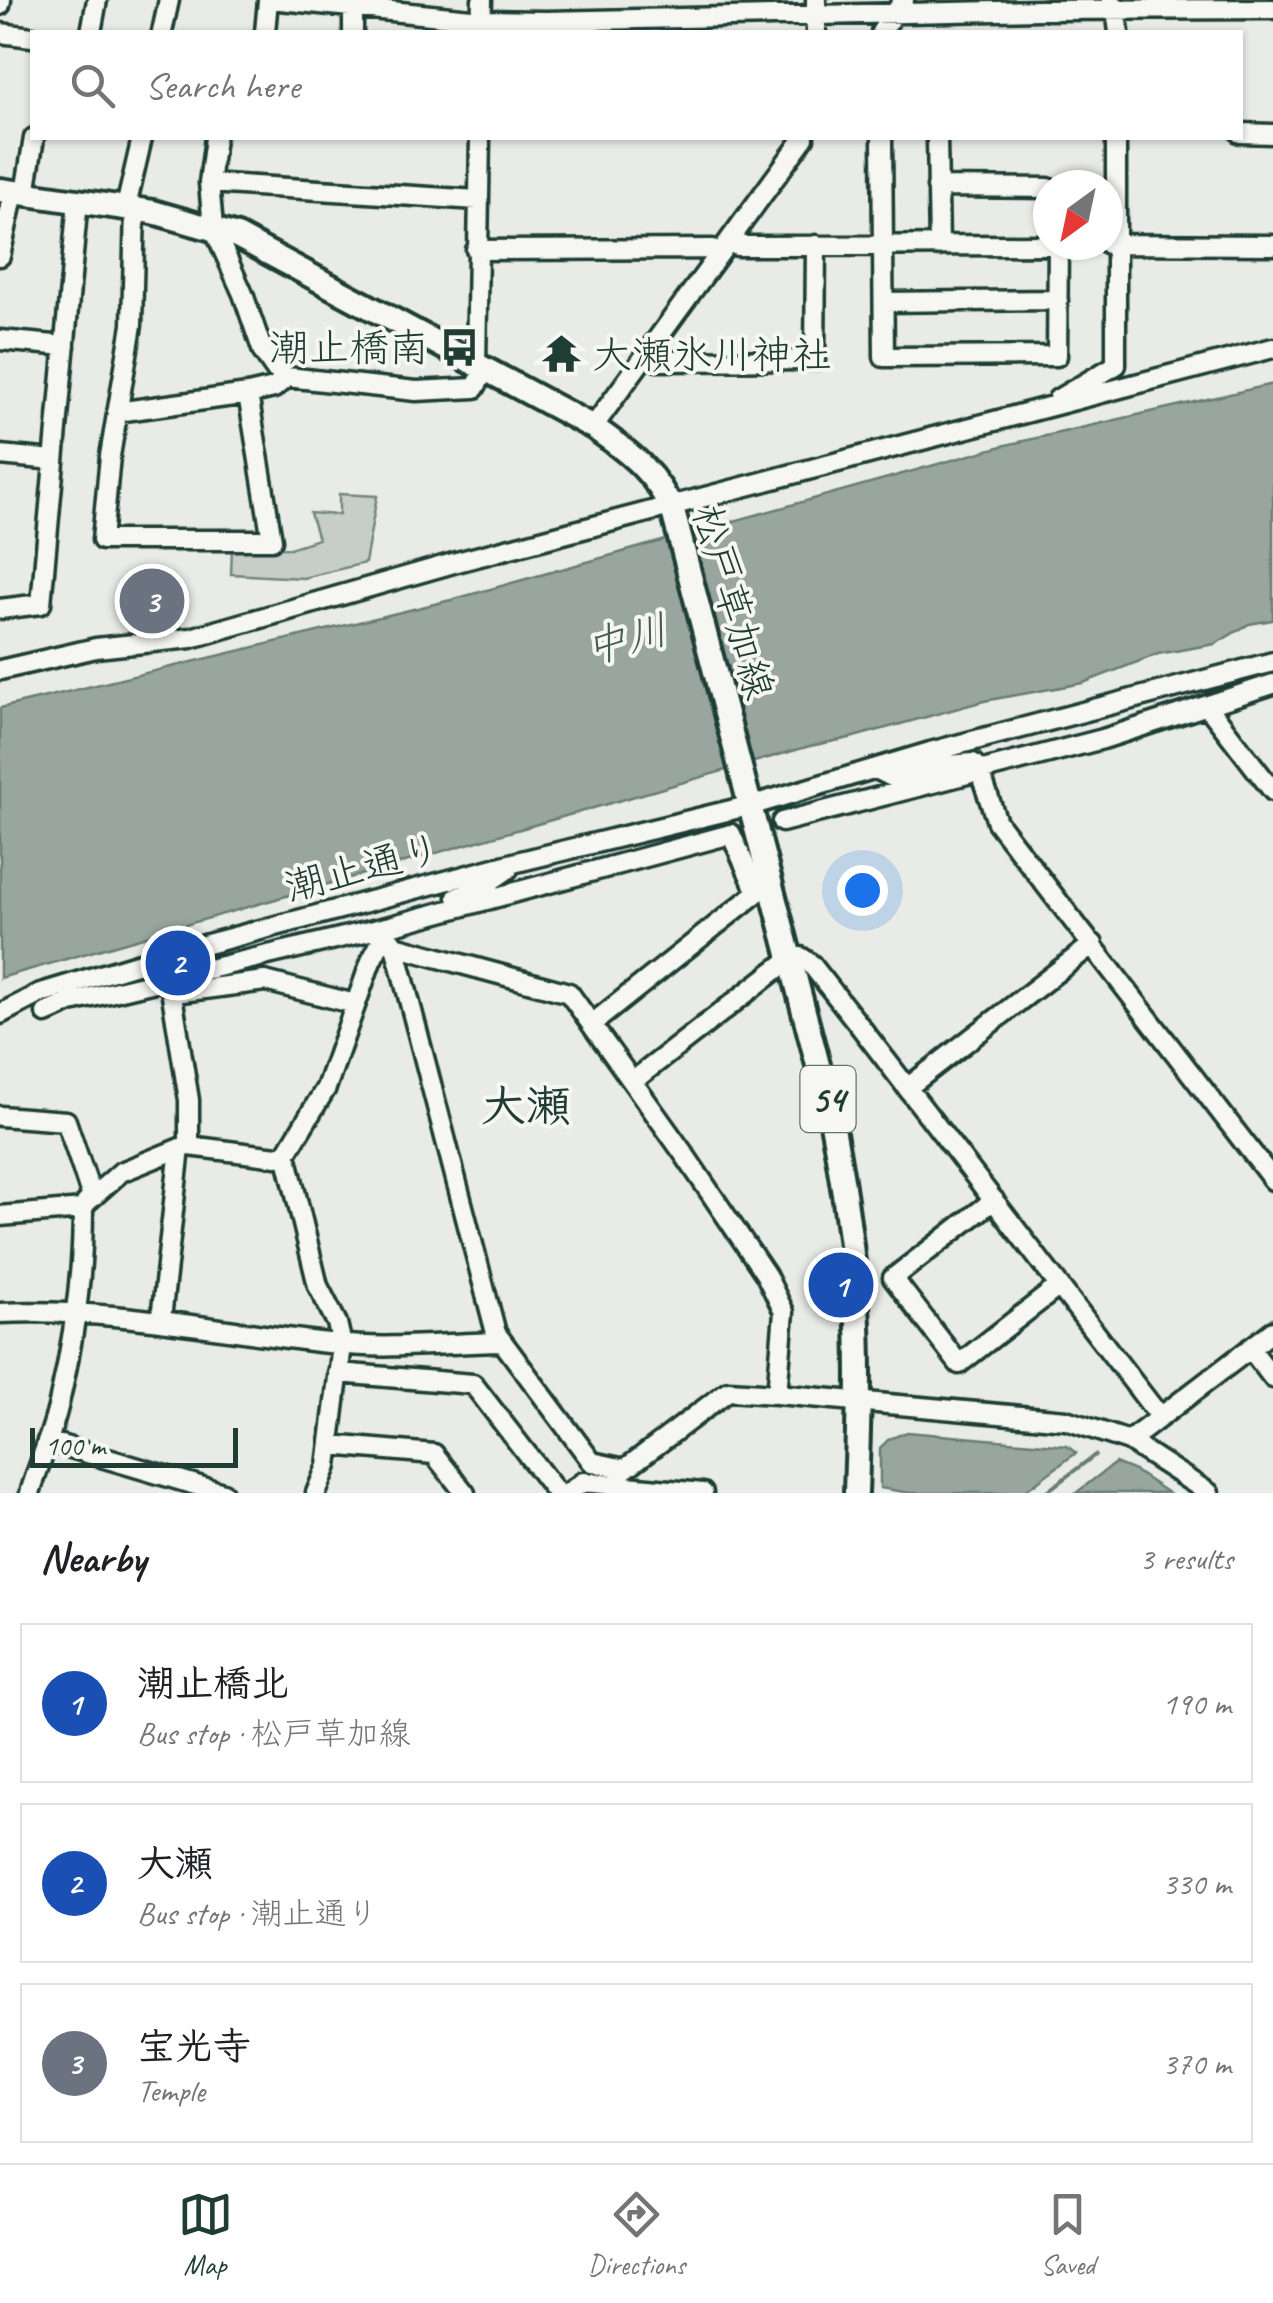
<!DOCTYPE html>
<meta charset="utf-8">
<style>
:root{--surface:#fff;--page:#f6f6f6;--text:#202124;--muted:#757577;--line:#e0e0e0;--accent:#1f3d34}
body{margin:0;font-family:Caveat,"Klee One",sans-serif;background:var(--page);color:var(--text)}
.compass{position:absolute;left:1033px;top:170px;width:90px;height:90px;border-radius:50%;background:var(--surface);box-shadow:0 2px 8px #0004;rotate:213deg}
.scale{position:absolute;left:30px;bottom:25px;width:208px;box-sizing:border-box;padding-left:10px;border:5px solid #1f3d34;border-top:0;font-size:28px;line-height:35px;white-space:nowrap;color:#1f3d34;-webkit-text-stroke:8px #f6f6f2;paint-order:stroke}
.you{position:absolute;left:862px;top:890px;width:35px;height:35px;margin:-25px;border:8px solid #fff;border-radius:50%;background:#1a73e8;box-shadow:0 0 0 15px #1a73e833}
.badge{display:grid;place-items:center;width:65px;height:65px;border-radius:50%;background:var(--accent);color:#fff;font-size:32px;font-weight:700}
.pin{position:absolute;translate:-50% -50%;border:5px solid #fff;box-shadow:0 2px 10px #0006}
.list{margin:0;padding:0;list-style:none}
h2{display:flex;justify-content:space-between;align-items:center;height:130px;margin:0;padding:0 40px;font-size:42px}
h2 small{font-size:32px;font-weight:400;color:var(--muted)}
.list li{display:grid;grid-template-columns:65px 1fr auto;gap:30px;align-items:center;box-sizing:border-box;height:160px;margin:0 20px 20px;padding:0 20px;border:2px solid var(--line);border-radius:0px}
.list b{display:block;font-size:38px;white-space:nowrap}
.list p{margin:0;font-size:32px;white-space:nowrap;color:var(--muted)}
.list em{font-size:32px;font-style:normal;color:var(--muted)}
.icon{flex:none;width:55px;height:55px;fill:none;stroke:currentColor;stroke-width:2;stroke-linecap:round;stroke-linejoin:round}
.map{position:relative;flex:none;width:1273px;height:1493px;overflow:hidden}
.search{position:absolute;background:var(--surface);box-shadow:0 2px 8px #0004;left:30px;right:30px;top:30px;height:110px;display:flex;align-items:center;gap:25px;box-sizing:border-box;padding:0 35px;border-radius:0px;color:var(--muted);font-size:38px}
.sheet{height:670px;background:var(--surface)}
nav{display:flex;justify-content:space-around;align-items:center;box-sizing:border-box;height:140px;border-top:2px solid var(--line);background:var(--surface);font-size:28px;color:var(--muted)}
nav a{display:grid;justify-items:center;gap:5px}
nav .on{color:var(--accent)}
.map>svg:first-child{display:block}
</style>
<div class="map">
<svg width="1273" height="1493" viewBox="0 0 1273 1493">
<rect width="100%" height="100%" fill="#e9ebe7"/>
<filter id="ink" filterUnits="userSpaceOnUse"><feTurbulence type="fractalNoise" baseFrequency=".01" numOctaves="2"/><feDisplacementMap in="SourceGraphic" scale="20" xChannelSelector="R" yChannelSelector="G"/><feConvolveMatrix kernelMatrix="1 2 1 2 8 2 1 2 1" color-interpolation-filters="sRGB"/></filter>
<g filter="url(#ink)">
<path fill="#c7cec9" stroke="#73867e" stroke-width="2.5" d="M339,494L377,496L365,563L303,578L231,574L232,549L290,548L318,539L310,513L339,515Z"/>
<path fill="#99a6a0" stroke="#687c75" stroke-width="2.5" d="M1273,384V620L1249,624L1215,644L1158,654L1083,683L984,701L850,738L810,746L0,978V708L451,600L1006,445Z
M907,1432L1067,1446L1076,1453L1022,1493H910L880,1488V1448L889,1439Z
M1115,1463L1135,1471L1168,1493H1076Z"/>
<g fill="none" stroke-linecap="round" stroke-linejoin="round">
<path stroke="#687c75" stroke-width="4" d="M1158,1407L1273,1318
M1045,1493L1095,1455"/>
<defs>
<path id="minor" d="M280,0L481,20L546,21L1040,10L1273,9
M816,0V32
M1111,0L1116,10L1119,32
M0,5L1,0
M91,32L97,0
M162,32L169,0
M265,32L268,0
M353,32V7
M481,32L482,0
M881,32L904,0
M0,33L32,37
M1240,133L1273,134
M215,138L209,183L213,227L243,294L263,352L274,368L287,377L416,391L475,388L485,370
M882,138L884,357L1057,356L1058,245
M937,138L939,246
M209,183L478,200
M937,187L1048,188
M25,193L34,138
M126,207L142,138
M135,208L132,325L110,456L102,540H272L248,394
M730,240L737,246L1048,245
M1108,244L1273,245
M476,250L713,249L719,254
M0,256L14,192
M884,302L1058,300
M0,340L65,346
M647,355L657,361L815,360L816,245
M476,364L480,138
M1058,399L1116,365V138
M117,412L248,394L274,388L287,377
M593,427L804,138
M0,455L54,460
M0,609L41,604L78,200
M0,670L96,648L191,638L457,562L1273,348
M1208,707L1273,791
M876,769L894,778L949,765L973,763L979,769L997,822L1273,1180
M782,822L1103,739L1273,684
M457,897L476,891L508,869
M385,933L395,946L569,993L684,1154L766,1275L784,1312L777,1394L1066,1420L1129,1441L1209,1493
M395,946L496,1333L592,1462L625,1469L728,1391L777,1394
M170,983L189,1100V1146
M174,993L265,981L355,1004
M46,1013L71,1002L390,926L731,834L757,892
M0,1014L41,993L166,955L521,861L760,803L930,752L1273,662
M592,1024L764,887
M633,1081L791,958L801,957L811,964L859,1025L1160,1417
M907,1088L1093,944
M0,1116L66,1121L92,1197
M994,1200L893,1278L959,1364L1059,1286
M0,1216L83,1209
M0,1313C119,1308 221,1332 337,1344C390,1350 447,1343 499,1342
M161,1319L180,1148
M1250,1348L1273,1378
M338,1373L473,1384L557,1493
M47,1441L223,1493
M1129,1441L1273,1331
M330,1445L434,1454L465,1493
M30,1493C39,1463 52,1434 59,1403C74,1339 83,1275 83,1209L86,1203L121,1172L180,1148L189,1146L277,1157L286,1154
M316,1493L327,1466L342,1345L337,1323L318,1286L286,1154L326,1088L371,961L389,927
M568,1493L583,1482L703,1493"/>
<path id="major" d="M0,190L153,212L237,236L593,427C629,452 658,474 674,515L829,1107C842,1173 852,1240 857,1307C861,1369 858,1431 856,1493"/>
</defs>
<use href="#minor" stroke="#1f3d34" stroke-width="25"/>
<use href="#major" stroke="#1f3d34" stroke-width="30"/>
<use href="#minor" stroke="#f6f6f2" stroke-width="18"/>
<use href="#major" stroke="#f6f6f2" stroke-width="22"/>
</g>
</g>
<defs>
<symbol id="bus-bare" viewBox="-9 -9 18 18"><path d="M-5-6H5V4H4V6H2V4H-2V6H-4V4H-5ZM-3.5-4V0h7V-4ZM-3.5 1.2v1.5H-2V1.2ZM2 1.2v1.5H3.5V1.2Z" fill="#1f3d34" stroke="#f6f6f2" stroke-width="2.5" paint-order="stroke"/></symbol>
<symbol id="temple-bare" viewBox="-9 -9 18 18"><path d="M0-6L5-2H3V0L6.5 2.5H4V6H1.5V3h-3V6H-4V2.5H-6.5L-3 0V-2H-5Z" fill="#1f3d34" stroke="#f6f6f2" stroke-width="2.5" paint-order="stroke"/></symbol>
</defs>
<g fill-rule="evenodd">
<use href="#bus-bare" x="432" y="320" width="55" height="55"/>
<use href="#temple-bare" x="534" y="326" width="55" height="55"/>
</g>
<g text-anchor="middle" stroke-width="8" stroke-linejoin="round" paint-order="stroke">
<rect fill="#f6f6f2" stroke="#60746d" stroke-width="2.5" x="800.5" y="1066" width="55" height="66" rx="8"/>
<g font-size="38" font-weight="bold" fill="#1f3d34">
<text x="828" y="1112">54</text>
</g>
<g font-size="40" fill="#1f3d34" stroke="#f6f6f2" text-anchor="end">
<text x="429" y="361">潮止橋南</text>
<text x="592" y="368" text-anchor="start">大瀬氷川神社</text>
</g>
<g font-size="40" fill="#1f3d34" stroke="#f6f6f2">
<text transform="translate(734 602) rotate(74)" y="14">松戸草加線</text>
<text transform="translate(363 867) rotate(-15)" y="14">潮止通り</text>
</g>
<g font-size="42" font-style="italic" fill="#445c54" stroke="#f6f6f2">
<text transform="translate(626 638) rotate(-15)" y="15">中川</text>
</g>
<g font-size="45" font-weight="bold" fill="#1f3d34" stroke="#f6f6f2">
<text x="526" y="1121">大瀬</text>
</g>
</g>
</svg>
<svg class="compass" viewBox="-18 -18 36 36"><path d="M0-13l5 13h-10z" fill="#e53935"/><path d="M0 13l5-13h-10z" fill="#757577"/></svg>
<div class="scale">100 m</div>
<div class="you"></div>
<div class="pin badge" style="left:841px;top:1285px;background:#1a4fb4">1</div>
<div class="pin badge" style="left:178px;top:963px;background:#1a4fb4">2</div>
<div class="pin badge" style="left:152px;top:601px;background:#6b7280">3</div>
<div class="search"><svg class="icon" aria-label="search" viewBox="0 0 24 24"><circle cx="10" cy="10" r="6"/><path d="M15 15l6 6"/></svg>Search here</div>
</div>
<section class="sheet">
<h2>Nearby<small>3 results</small></h2>
<ul class="list">
<li><span class="badge" style="background:#1a4fb4">1</span><div><b>潮止橋北</b><p>Bus stop · 松戸草加線</p></div><em>190 m</em></li>
<li><span class="badge" style="background:#1a4fb4">2</span><div><b>大瀬</b><p>Bus stop · 潮止通り</p></div><em>330 m</em></li>
<li><span class="badge" style="background:#6b7280">3</span><div><b>宝光寺</b><p>Temple</p></div><em>370 m</em></li>
</ul>
</section>
<nav>
<a class="on"><svg class="icon" aria-label="map" viewBox="0 0 24 24"><path d="M3 6l6-2 6 2 6-2v14l-6 2-6-2-6 2zM9 4v14M15 6v14"/></svg>Map</a>
<a><svg class="icon" aria-label="directions" viewBox="0 0 24 24"><path d="M12 3l9 9-9 9-9-9zM9 14v-3h6M13 9l2 2-2 2"/></svg>Directions</a>
<a><svg class="icon" aria-label="saved" viewBox="0 0 24 24"><path d="M7 4h10v16l-5-4-5 4z"/></svg>Saved</a>
</nav>
